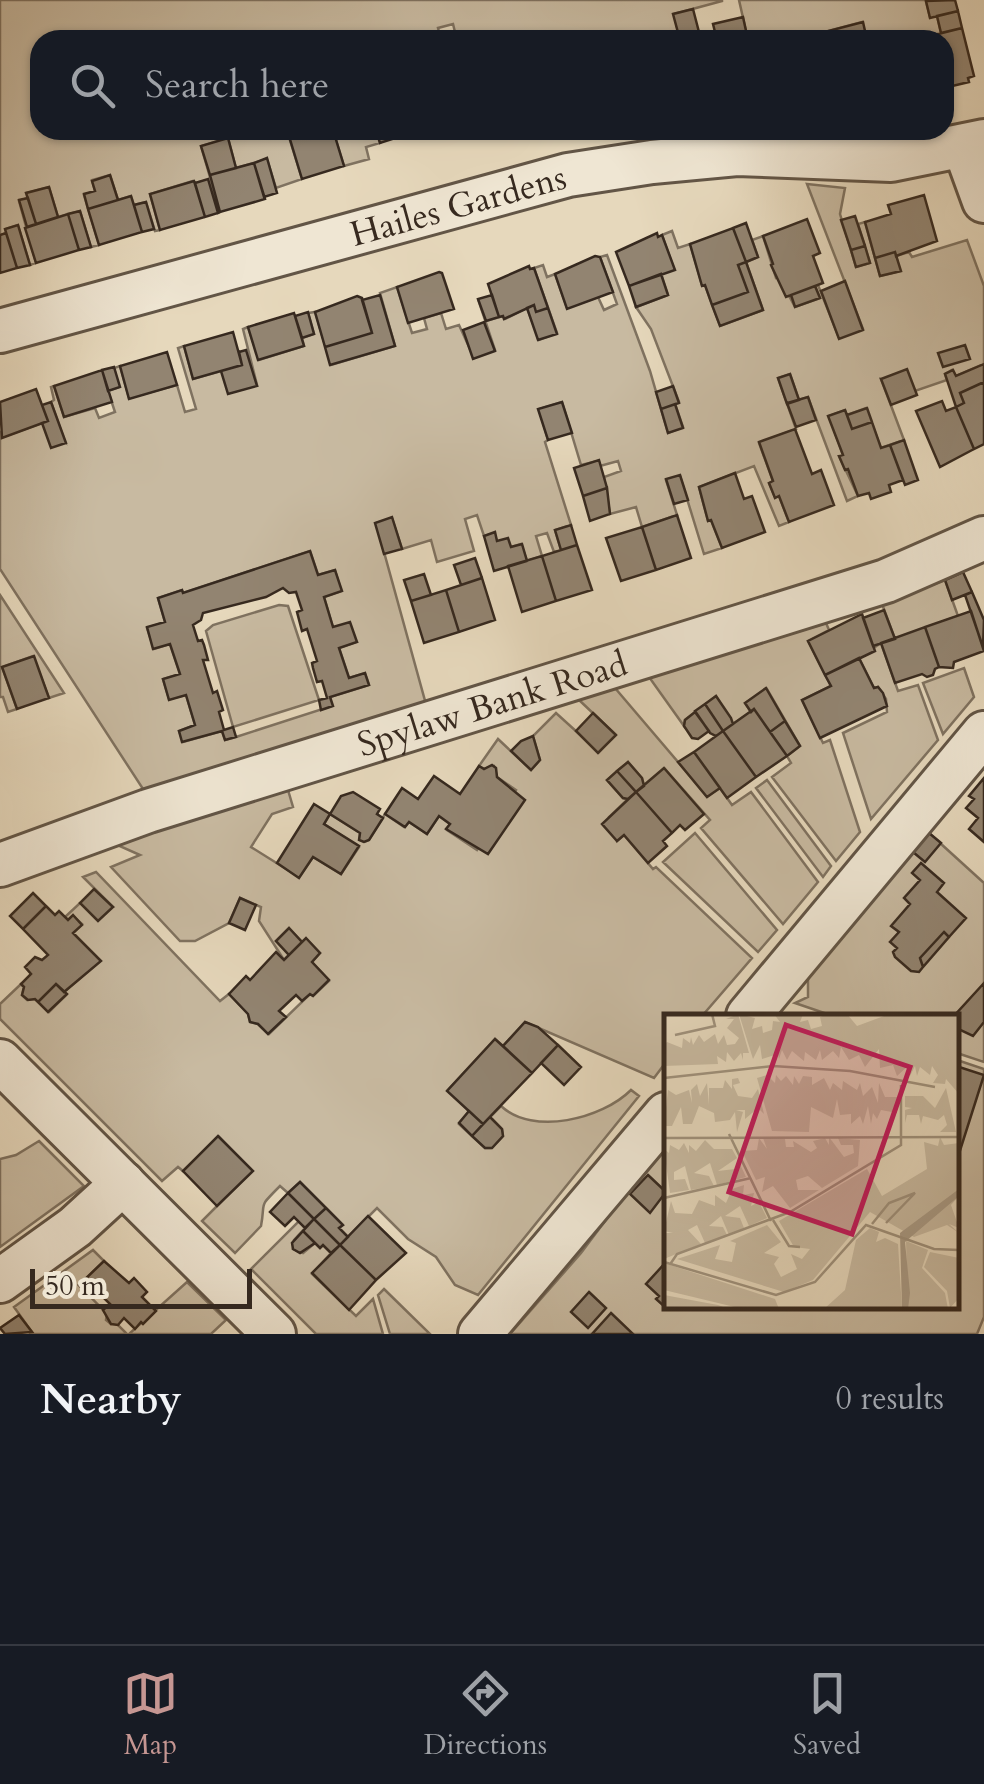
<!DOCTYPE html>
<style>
:root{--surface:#171b24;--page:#242831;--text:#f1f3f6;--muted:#9ea1a6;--line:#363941;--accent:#c59692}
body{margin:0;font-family:Cardo,serif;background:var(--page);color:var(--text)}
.scale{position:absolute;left:30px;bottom:25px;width:222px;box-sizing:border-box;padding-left:10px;border:5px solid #36291f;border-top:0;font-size:28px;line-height:35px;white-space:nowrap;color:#36291f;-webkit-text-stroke:8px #efe6d3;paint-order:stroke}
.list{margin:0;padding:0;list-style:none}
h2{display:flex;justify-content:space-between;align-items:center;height:130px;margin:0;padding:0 40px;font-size:42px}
h2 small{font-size:32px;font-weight:400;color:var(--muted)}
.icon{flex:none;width:55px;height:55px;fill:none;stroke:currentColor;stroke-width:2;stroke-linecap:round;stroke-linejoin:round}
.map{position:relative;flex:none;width:984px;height:1334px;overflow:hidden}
.search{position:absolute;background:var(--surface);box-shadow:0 2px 8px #0004;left:30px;right:30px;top:30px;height:110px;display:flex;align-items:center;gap:25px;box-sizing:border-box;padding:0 35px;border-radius:30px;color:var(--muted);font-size:38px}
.sheet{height:310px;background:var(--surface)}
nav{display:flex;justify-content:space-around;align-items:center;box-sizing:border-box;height:140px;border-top:2px solid var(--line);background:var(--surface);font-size:28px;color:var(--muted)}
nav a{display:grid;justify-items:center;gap:5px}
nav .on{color:var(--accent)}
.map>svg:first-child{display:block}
</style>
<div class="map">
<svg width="984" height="1334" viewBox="0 0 984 1334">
<rect width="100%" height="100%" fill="#e6d8bc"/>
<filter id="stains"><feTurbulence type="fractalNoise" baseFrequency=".002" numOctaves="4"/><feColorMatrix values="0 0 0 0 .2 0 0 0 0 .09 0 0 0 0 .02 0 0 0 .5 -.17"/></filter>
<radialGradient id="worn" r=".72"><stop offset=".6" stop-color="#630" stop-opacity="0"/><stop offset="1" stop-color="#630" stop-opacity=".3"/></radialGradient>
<path fill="#c8baa1" stroke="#7f7260" stroke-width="2.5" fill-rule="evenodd" d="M0,0H722V1L674,14L680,40H595L594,37L577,40L574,32L545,40H457L453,24L438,28L441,40H40V130L306,131L289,137L302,179L276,188L267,159L236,168L228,138L201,146L220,212L218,213L208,180L195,183L193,181L150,194L160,230L155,231L146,202L134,205L131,196L118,200L110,175L92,180L95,191L84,195L99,245L91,247L80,211L58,217L49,187L27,193L28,198L19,201L36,263L30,265L18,225L6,229V233L0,235Z
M739,0H930L926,2L930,17L937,16L941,33L922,40H867L862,22L806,37V40H748Z
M333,130H376L380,143L366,147L369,159L344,166Z
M807,184L845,188L840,214L856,267L870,263L858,224L865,222L880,276L900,271L896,256L909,252L912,257L967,240L984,286V364L956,376L952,370L945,374L947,380L915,391L881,379L904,440L881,448L866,408L847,415L845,410L829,416L843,455L839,456L858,496L847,501L808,397L799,400L790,374L778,378L796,429L759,443L773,481L769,483L775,497L779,496L789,522L779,526L754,466L699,487L708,521L711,520L722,548L704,554L680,476L666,480L677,515L642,527L636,507L610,514L604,477L621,471L618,461L600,466L598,461L581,465L562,402L539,409L548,440L545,442L571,525L555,530L561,550L554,552L547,533L536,536L542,556L527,561L521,544L511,547L497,541L494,533L484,536L477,515L465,519L474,551L437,562L431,540L402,549L392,518L376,523L427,708L156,793L143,789L0,569V431L3,437L42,423L65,442L51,402L54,400L51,387L54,386L64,417L95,408L99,418L115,412L108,391L119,387L114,368L120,366L129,398L177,385L185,412L196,409L178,348L184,346L193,379L221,371L257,385L243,329L248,327L259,360L304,346L302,338L314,334L308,313L315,312L331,365L395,346L380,293L397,287L412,333L427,329L424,318L441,313L446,329L459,325L474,358L495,350L478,299L486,321L503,316L505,319L527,308L539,340L557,333L534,268L543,265L547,277L555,274L567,308L598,297L604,310L617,304L600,257L607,255L650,371L668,433L683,427L675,404L679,402L651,329L636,307L668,295L661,274L674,269L662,235L672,231L678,248L690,244L702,285H705L720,326L763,310L746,262L758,257L752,240L763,236L776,278L779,277L795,307L820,298L815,286L818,285L839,338L863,329ZM310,551L318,575L335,570L341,591L324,597L333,627L356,642L339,648L349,678L365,673L369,685L330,697L332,706L236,737L225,740L222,731L183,742L179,731L195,725L186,695L169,699L163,679L180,674L170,644L154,649L147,628L165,622L158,598L182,590L183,593Z
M945,580L958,616L895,639L882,604Z
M0,595L64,693L49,698L33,656L2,667L17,709L8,712L3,697H0Z
M279,605L288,606L319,700L233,727L206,631L213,625Z
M826,623L829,630L808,641L831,686L802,700L823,743L830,740L860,832L836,861L772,777L791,763L787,756L800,746L767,689L745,703L751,712L733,724L716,696L685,720L684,726L649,677Z
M881,643L898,691L918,685L938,740L871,819L843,733L887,712L886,699L878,687L874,688L859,658Z
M964,668L974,697L943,734L923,683Z
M615,688L707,796L720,788L732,805L751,792L818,882L783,924L701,828L710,820L665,769L644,786L642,778L628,762L607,780L623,798L628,799L609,817L617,841L624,835L653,869L656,867L752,958L702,1016H666V1062L654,1078L525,1022L503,1046L495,1039L448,1090L469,1111L459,1124L485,1148H491L503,1136L502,1129L490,1117L501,1106C533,1136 602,1119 631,1090L639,1096L478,1295L455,1285L436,1257L408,1239L377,1208L348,1237L339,1228L342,1224L300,1182L288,1193L280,1186C257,1209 266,1200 261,1226L235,1253L202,1221L252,1171L219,1137L183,1171L178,1167L162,1181L0,1019V1004L21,984L24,987L22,995L27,1000L35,999L49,1012L66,995L64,992L100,961L73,933L82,924L73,916L68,920L65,917L80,903L112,906L83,877L96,872L220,1001L229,994L248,1014L250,1022L258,1024L269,1034L310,994L313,996L329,981L312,962L320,953L306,939L302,942L289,928L276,941L289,955L284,960L259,921L261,907L240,898L229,923L195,941H180L111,867L140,855L115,844L288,790L293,807L272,814L251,847L299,877L313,857L341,874L359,847L324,824L330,814L360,833V840L364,842L369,840L385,814L404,827L409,822L427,834L439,816L450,824L447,830L477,850L516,790L497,777L494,766L484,769L479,766L498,739L531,770L540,760L533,736L556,713L599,752L615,734L578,699Z
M767,780L831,866L823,877L756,788Z
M695,833L777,930L758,952L663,862Z
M929,833L984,883V1062L957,1053L956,1016H833L795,1003L808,997V973Z
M957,1060L984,1069V1317L977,1334H510L581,1253L666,1140V1306H956Z
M39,1141L84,1186L0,1247V1159L16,1155Z
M299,1221L305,1228L294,1240L293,1249L303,1253L315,1243L320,1248L323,1245L331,1253L312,1274L356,1316L373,1299L383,1334H316L251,1269Z
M93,1250L104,1261L79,1285L107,1314L106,1320L111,1324L115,1322L127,1334H30L32,1332L14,1307Z
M187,1282L226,1320L211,1334H129Z
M384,1289L430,1334H390L378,1295Z"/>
<path fill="#928471" stroke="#36291f" stroke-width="2.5" d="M955,0L958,11L930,18L926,1Z
M693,9L700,36L680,40L673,14Z
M958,11L962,28L941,33L937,16Z
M743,17L748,40H717L713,24Z
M863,22L867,40H806L805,37Z
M962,28L974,76L968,78L969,82L944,88V40L922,38Z
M333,130L344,166L302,179L289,136L306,130Z
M376,130H420L380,143Z
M228,138L236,168L210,175L201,146Z
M267,158L277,193L264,197L254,163Z
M254,163L265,199L220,212L210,175Z
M110,175L118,200L88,209L84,194L95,191L92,181Z
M208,179L218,213L205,217L195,183Z
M194,181L205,217L160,230L150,194Z
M49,187L58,217L36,224L26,193Z
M924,195L937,241L896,256L895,252L875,258L865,222L891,214L888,205Z
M131,196L142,232L99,245L88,209Z
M28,198L36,224L27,227L19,200Z
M146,202L154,229L142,232L134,205Z
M80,211L91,247L79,250L68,214Z
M68,214L79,250L36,263L25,228Z
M855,216L865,246L851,250L841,220Z
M807,219L820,253L813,256L823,283L786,297L771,265L773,264L763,236Z
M746,223L758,257L746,262L733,228Z
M18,225L30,265L17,268L5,229Z
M733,228L746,262L738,265L748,292L712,305L705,285L702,286L690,244Z
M6,233L17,268L0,273V235Z
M657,233L658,237L662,235L675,270L629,286L616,252Z
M865,246L870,263L856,267L851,250Z
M895,252L901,271L880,276L875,258Z
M595,256L600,257L613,292L567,309L555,274Z
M746,262L763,310L720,326L712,305L748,292L738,265Z
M529,266L530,269L534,268L548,308L536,312L534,305L504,319L503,316L499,317L488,284Z
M439,272L442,273L454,309L408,323L397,287Z
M661,274L668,295L636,307L629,286Z
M845,281L863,330L839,339L821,291Z
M815,286L820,298L795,307L791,295Z
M380,295L395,346L330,365L325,347L372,333L362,300Z
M492,295L499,317L486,321L478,299Z
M357,296L362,298L372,333L325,347L315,312Z
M534,305L536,312L548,308L557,334L538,340L527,308Z
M308,312L314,334L302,338L295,316Z
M294,313L304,346L258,360L248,327Z
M484,322L495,351L473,359L463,330Z
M233,332L242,365L193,379L184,346Z
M965,345L970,359L943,367L938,353Z
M246,350L257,386L228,394L221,371L242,365L239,352Z
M167,352L177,385L129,399L120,366Z
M984,364V382L960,393L964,403L956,407L945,374L953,370L956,376Z
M114,367L120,387L108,391L102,370Z
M907,369L917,395L891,405L881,379Z
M102,370L112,402L64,417L54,386Z
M790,374L799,400L787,404L778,378Z
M984,382V444L974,449L956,407L964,403L960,393Z
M673,386L679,403L661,409L656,392Z
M36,389L48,421L2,438L0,402Z
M808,397L816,420L796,427L787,403Z
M942,401L946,411L956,407L974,449L940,467L916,411Z
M51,402L66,443L51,448L42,423L48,421L42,405Z
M562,402L572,433L548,440L538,409Z
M675,404L683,428L668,433L661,409Z
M867,408L872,422L852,429L847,415Z
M845,410L852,429L872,422L881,448L890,445L903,480L889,485L891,492L871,499L869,493L858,496L848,469L845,470L839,456L843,455L828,416Z
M795,429L812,474L821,470L834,505L789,522L779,496L775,498L769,483L773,481L759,442Z
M904,440L918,480L905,485L890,445Z
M599,460L607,488L583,496L574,468Z
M735,473L744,499L752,496L765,532L722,548L711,520L708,521L699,487Z
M680,475L688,500L674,504L666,479Z
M607,488L610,514L590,521L583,496Z
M677,515L691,558L656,570L642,527Z
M392,517L402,549L384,554L375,523Z
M571,525L577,545L561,550L555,530Z
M642,527L656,570L621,581L606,538Z
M495,532L497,541L508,538L511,547L522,544L527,561L494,571L484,536Z
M577,545L592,590L556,601L542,556Z
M310,551L318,575L335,570L342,591L324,597L333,627L350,622L357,642L339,648L349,678L365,673L369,685L330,697L333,706L321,710L319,700L327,698L322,681L317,682L313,668L312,663L317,661L307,629L302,631L297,612L302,610L296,592L289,593L283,588L266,597L203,613L201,620L193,625L198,641L202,640L204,645L208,660H203L213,693L217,691L223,710L219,712L224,730L233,727L236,737L225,740L222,731L182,742L179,731L195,725L186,695L169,700L163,679L180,674L170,644L153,649L147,627L165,622L158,598L182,590L183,593Z
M542,556L556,601L522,612L508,566Z
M475,558L482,578L461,585L454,565Z
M963,572L972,592L952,600L945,580Z
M424,574L431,595L411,601L404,580Z
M482,578L495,620L459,632L446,590Z
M446,590L459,632L424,643L411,601Z
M972,592L984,620L983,647L965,595Z
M884,610L895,639L873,646L863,618Z
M971,611L984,651L954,662L953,668L939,667L925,627Z
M862,614L875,651L825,675L808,641Z
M925,627L939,667L935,669L933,675L927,677L922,674L895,683L881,643Z
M34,656L49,698L17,709L2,667Z
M859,658L874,688L878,687L883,693L887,706L820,738L802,700L831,686L825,675Z
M766,688L785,721L770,732L754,709L751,712L745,703Z
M716,696L731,718L733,724L723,731L705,704Z
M705,704L723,731L716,736L710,733L695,711Z
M754,709L787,756L756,777L723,731Z
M695,712L709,731L698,739L692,738L684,726L685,720Z
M593,713L616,735L598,753L576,731Z
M785,721L800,746L787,756L770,732Z
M723,731L756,777L727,798L694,752Z
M533,736L540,760L531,770L511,751L521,741Z
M694,752L720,788L707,797L678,762Z
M628,762L642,778L644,786L636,792L617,771Z
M492,765L496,768L497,777L525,800L488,854L446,829L450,824L439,816L427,834L409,822L405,827L385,814L402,788L418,799L434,776L460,794L479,766L484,769Z
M664,768L704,814L685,830L680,825L672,833L636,792Z
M617,771L636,792L628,799L623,798L607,780Z
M984,778V842L969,829L978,818L966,808L974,799L969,796Z
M353,792L380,809L377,814L383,818L369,840L364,842L359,840L360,833L330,814L341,796Z
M636,792L672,833L663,841L667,846L648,863L624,835L617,841L602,824Z
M314,804L330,814L324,824L359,846L341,874L313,857L299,878L277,863Z
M929,833L941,843L925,862L913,852Z
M921,863L944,883L937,892L966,918L949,937L944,932L920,958L923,967L919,972L911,971L895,957L893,952L897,948L890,942L899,932L891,926L910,904L904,898L920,880L912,873Z
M94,889L113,907L98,921L80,903Z
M33,893L46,906L23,929L10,916Z
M240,898L256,905L245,930L229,923Z
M46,906L55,915L59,911L68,920L73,915L82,925L73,933L101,961L64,992L56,984L38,1002L35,999L28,1000L22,995L24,987L21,984L31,974L25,967L35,957L42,960L48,955L23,929Z
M289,928L302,942L289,955L276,941Z
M944,932L949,937L923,967L920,958Z
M306,938L320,953L312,962L329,980L313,996L310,994L302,1001L296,995L279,1011L286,1017L268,1034L258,1024L250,1022L248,1014L229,994L246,976L250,980L276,952L284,960Z
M984,983V1022L973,1036L956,1028L954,1016Z
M56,984L67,994L48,1012L38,1002Z
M525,1022L538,1027L558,1045L532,1073L503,1046Z
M495,1039L532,1073L483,1124L447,1091Z
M558,1045L581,1067L564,1085L541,1063Z
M956,1066L984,1075L957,1160H956Z
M469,1111L483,1124L472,1136L459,1123Z
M490,1117L502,1129L503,1136L492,1148H485L472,1136Z
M218,1136L253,1171L217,1206L183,1171Z
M648,1175L666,1192L650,1213L630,1194Z
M300,1182L326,1208L314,1219L288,1193Z
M288,1193L314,1219L305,1228L294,1217L285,1226L270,1212Z
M326,1208L343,1225L339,1228L348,1237L340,1245L314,1219Z
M368,1216L406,1253L376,1280L340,1245Z
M314,1219L340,1245L331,1253L323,1245L320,1248L303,1231Z
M303,1231L315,1243L300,1253L293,1249L292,1243Z
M340,1245L376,1280L349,1310L312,1273Z
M104,1261L129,1283L134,1278L147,1292L142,1297L156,1311L143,1324L141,1322L135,1329L124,1318L118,1325L111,1324L103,1310L110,1304L97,1291L91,1297L79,1285Z
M666,1262V1306L665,1307L656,1299L659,1296L646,1284Z
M589,1292L606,1308L588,1328L571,1312Z
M611,1313L633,1334H592Z
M19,1315L32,1332L5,1334L0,1328Z"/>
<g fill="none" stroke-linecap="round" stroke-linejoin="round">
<defs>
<g id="minor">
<path d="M964,146L984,201"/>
<path id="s1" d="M0,331L568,175L652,162L737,154L891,160L984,141"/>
<path id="s2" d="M0,865L148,811L886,581L984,538"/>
<path d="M748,1016L984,733"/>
<path d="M0,1061L274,1334"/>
<path d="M0,1281L75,1227L123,1183"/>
<path d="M480,1334L666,1114"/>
</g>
</defs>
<use href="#minor" stroke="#625546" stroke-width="48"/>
<use href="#minor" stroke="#efe6d3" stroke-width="42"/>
</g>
<g text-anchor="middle" stroke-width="8" stroke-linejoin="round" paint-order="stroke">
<g font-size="35" fill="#36291f" stroke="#efe6d3">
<text dy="12" stroke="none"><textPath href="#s1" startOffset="475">Hailes Gardens</textPath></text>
<text dy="12" stroke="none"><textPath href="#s2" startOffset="518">Spylaw Bank Road</textPath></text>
</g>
</g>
<g transform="translate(664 1014)">
<rect width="295" height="295" fill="#e6d8bc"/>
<path d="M74,0L85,39H79V46L77,39L70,47L63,38L62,48L53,42L54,50L0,52V31L3,28L18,34L19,24L26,29L27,23L29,31L35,21L40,28L51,20L54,30L60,21L63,31L71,30L75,24L63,14L70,5H62ZM75,0L91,4L88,15L98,12L99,19L108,16L109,7L116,8L110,0H139L136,8L144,6L147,15L158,12L156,3L164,0H183L193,12L220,2L206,0H295V80L282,65L281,70L269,69L274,61L268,52L266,61L256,53L253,62L251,52L246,62L245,51L233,62L229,51L216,54L215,35L201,53L195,41L185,46L177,33L175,44L169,37L158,46L156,36L152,46L141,38L140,47L128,37L123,46L118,36L115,45L114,40L98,45L96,31L89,45ZM103,61L111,69L112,61L117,67L122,62L129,71L130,62L135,70L139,62L148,63V71L160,64L166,76L169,69L178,76L179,67L193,76L196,69L199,82L208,73L214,89L215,69L221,83H233V99L217,96L213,105L209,99L207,110L204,92L199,110L196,102L187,110V100L176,101L173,85L169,104L147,93L145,118L108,117L93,64ZM74,64L76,69L69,71L74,82L88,84L94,75L100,100L94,94L81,105V96H72L79,98L73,118L71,98L66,106L51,108L50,99L35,92L28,110H19L17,93L8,112H0L4,76L12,81L25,76L28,89L27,76L33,70L36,82L43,69L45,91V74H59L61,66L68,75V65ZM282,74L292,118H276L283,111L280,101L274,106L259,102L257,110L255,101H243L241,109V96L248,94L241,93V82H259L271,94ZM165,123L180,143L190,139L189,131H177L174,124L196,126L194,152L158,174L144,162L132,166L134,176H155L126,194L109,172L98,178L101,163L92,166L78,137L93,136L95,124L103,135L99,124L121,125L122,133H130L129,127L147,138L153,134L149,127L161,124L165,131ZM276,123L280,131L295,129V182L287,191L295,214L285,210L295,219L283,211L250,223L206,198L149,266L120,278L13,245L56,231L51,245L68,248L72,229L66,227L103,211L117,228L100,239L115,243L110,250L117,263L133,255L127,240L138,245L146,235L130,233L115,207L203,155L218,182L263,155L260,128L274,132ZM41,126L50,135H68L73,144L54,157L71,155L74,146L82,163L53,171L46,149L30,159L45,162L50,172L27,176L21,152L10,158V166L21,165L25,176L6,179L0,135L5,139L6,131L15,136L20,129L25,139V131L32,137ZM80,171L79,181L90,179L87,192L95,188L103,204L85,212L76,192L61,202L76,204L80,214L65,221L57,202L45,212L59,213L63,221L41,229L33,211L24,216L37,230L0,245L2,219H9L0,217L7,187L11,199L28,200L35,186L51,192V181L62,189L68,175ZM206,214L215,218L212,228L221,224L234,230L238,295H160L181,276L192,226ZM242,227L264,236L258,254L281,279L284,295H244ZM266,238L295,244V284L286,294L283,277L260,253ZM0,249L111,285L115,295H79L0,276ZM0,281L54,291L65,295H0Z" fill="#c8baa1"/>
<path d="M295,175V182L241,228L246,279L244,295H238L236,219Z" fill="#aa9c87"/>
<path fill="none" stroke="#a0927d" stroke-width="2.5" d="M11,21L51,12L48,0M0,64L109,52L186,57L271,73M65,120L107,207M0,124L295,123M0,184L87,164M109,206L125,232L136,233M208,210L225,189L251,179L222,209M0,248L112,281L151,268L202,211L270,235L295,236M7,249L13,240L126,198L237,131V71"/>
<path fill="#c2185b" fill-opacity="0.15" stroke="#c2185b" stroke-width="5" d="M122,11L246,53L188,220L65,178Z"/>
<rect width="295" height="295" fill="none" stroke="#36291f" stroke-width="5"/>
</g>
<rect width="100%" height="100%" filter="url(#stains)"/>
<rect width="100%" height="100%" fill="url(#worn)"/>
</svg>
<div class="scale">50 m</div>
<div class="search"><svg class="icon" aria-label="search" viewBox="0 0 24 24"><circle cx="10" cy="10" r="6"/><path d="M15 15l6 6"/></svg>Search here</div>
</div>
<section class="sheet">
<h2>Nearby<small>0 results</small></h2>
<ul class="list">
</ul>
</section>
<nav>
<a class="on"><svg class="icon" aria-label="map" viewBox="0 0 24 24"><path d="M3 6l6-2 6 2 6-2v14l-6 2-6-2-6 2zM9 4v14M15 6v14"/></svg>Map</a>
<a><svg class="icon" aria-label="directions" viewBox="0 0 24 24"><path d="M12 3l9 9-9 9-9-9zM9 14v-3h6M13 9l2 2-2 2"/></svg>Directions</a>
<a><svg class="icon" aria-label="saved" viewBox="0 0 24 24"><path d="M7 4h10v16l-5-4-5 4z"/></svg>Saved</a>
</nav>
